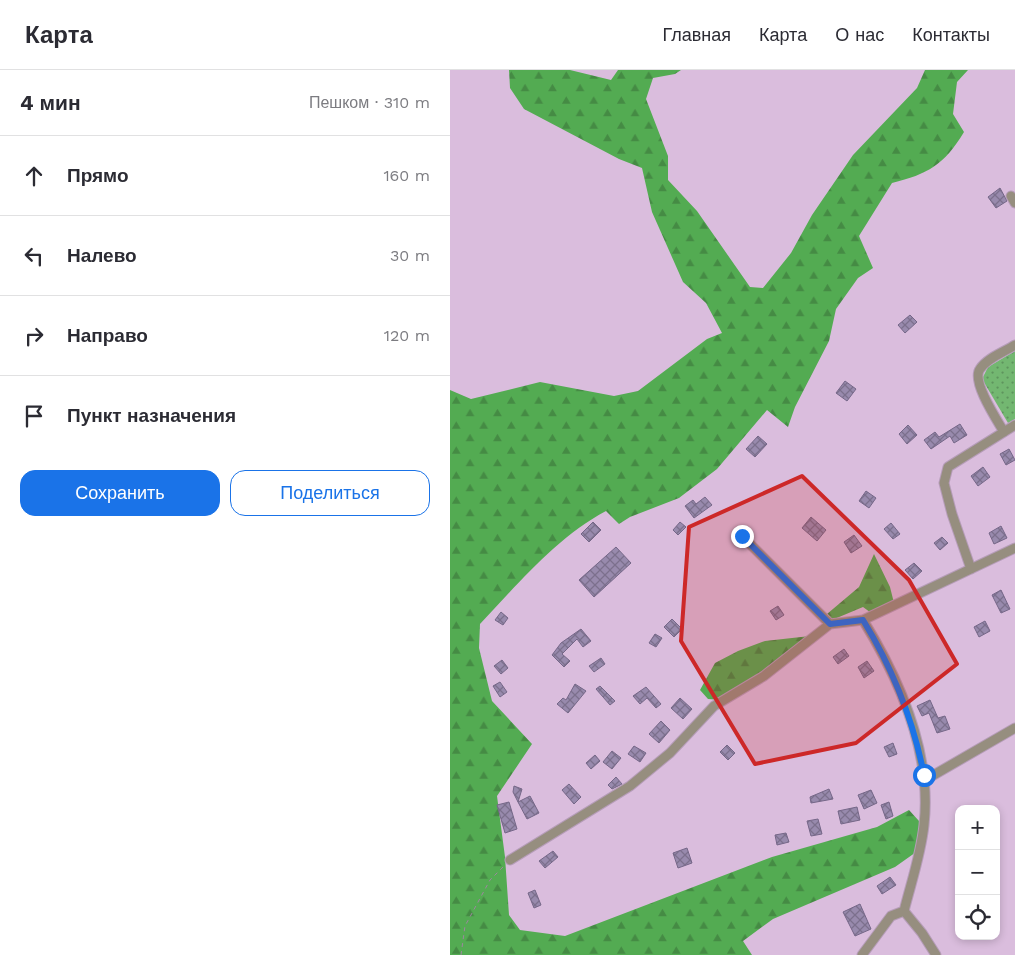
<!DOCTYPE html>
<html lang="ru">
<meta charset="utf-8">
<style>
:root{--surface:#fff;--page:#f2f2f3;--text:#2b2b33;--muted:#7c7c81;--line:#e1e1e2;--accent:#1a73e8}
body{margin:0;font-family:"Work Sans",sans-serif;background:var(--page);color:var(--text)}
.controls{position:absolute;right:15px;bottom:15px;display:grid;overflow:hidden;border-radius:10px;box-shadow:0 2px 8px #0003}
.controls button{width:45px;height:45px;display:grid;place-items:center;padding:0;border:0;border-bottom:1px solid var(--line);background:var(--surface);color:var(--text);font:25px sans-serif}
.stop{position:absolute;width:15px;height:15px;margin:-11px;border:4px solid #1a73e8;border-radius:50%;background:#fff}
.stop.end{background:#1a73e8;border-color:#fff;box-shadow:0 1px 5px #0008}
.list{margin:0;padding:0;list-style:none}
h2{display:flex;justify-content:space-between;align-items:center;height:65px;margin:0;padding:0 20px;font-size:21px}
h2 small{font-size:16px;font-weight:400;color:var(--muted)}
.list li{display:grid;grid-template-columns:32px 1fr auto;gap:15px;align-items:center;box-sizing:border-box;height:80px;padding:0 20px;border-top:1px solid var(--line)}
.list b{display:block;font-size:19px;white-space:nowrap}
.list em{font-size:16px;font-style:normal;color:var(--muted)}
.actions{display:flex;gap:10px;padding:15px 20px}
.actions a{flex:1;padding:11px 0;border:1px solid var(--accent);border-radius:15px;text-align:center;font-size:18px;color:var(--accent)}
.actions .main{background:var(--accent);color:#fff}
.icon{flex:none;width:28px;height:28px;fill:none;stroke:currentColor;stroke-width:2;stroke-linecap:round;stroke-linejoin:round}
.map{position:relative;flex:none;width:565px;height:885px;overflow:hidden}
header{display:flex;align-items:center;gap:30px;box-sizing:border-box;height:70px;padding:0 25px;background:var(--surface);border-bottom:1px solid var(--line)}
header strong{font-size:24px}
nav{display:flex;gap:28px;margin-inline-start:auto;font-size:18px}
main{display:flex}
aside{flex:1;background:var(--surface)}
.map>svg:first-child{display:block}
</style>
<header>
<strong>Карта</strong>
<nav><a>Главная</a><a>Карта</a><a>О нас</a><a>Контакты</a></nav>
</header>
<main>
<aside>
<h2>4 мин<small>Пешком · 310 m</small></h2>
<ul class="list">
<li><svg class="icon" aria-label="ahead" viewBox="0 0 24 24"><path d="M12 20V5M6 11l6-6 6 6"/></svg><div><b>Прямо</b></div><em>160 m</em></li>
<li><svg class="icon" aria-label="left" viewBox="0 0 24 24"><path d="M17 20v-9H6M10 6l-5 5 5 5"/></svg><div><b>Налево</b></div><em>30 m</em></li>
<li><svg class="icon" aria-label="right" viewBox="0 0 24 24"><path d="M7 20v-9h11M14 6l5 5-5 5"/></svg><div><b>Направо</b></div><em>120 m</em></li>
<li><svg class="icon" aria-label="arrive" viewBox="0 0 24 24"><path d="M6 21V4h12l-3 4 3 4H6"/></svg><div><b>Пункт назначения</b></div></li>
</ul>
<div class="actions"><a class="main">Сохранить</a><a>Поделиться</a></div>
</aside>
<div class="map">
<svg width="565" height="885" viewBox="0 0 565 885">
<defs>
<pattern id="grass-dots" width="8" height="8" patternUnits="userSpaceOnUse" patternTransform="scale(1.25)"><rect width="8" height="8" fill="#73b771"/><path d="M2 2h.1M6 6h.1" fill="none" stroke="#5e945d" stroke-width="1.8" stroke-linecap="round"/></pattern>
<pattern id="forest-firs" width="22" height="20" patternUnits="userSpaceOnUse" patternTransform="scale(1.25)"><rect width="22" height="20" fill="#53ab52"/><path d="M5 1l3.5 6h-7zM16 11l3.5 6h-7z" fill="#458b44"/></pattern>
<pattern id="building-cross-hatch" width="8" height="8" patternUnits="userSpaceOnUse" patternTransform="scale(1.25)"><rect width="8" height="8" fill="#988aad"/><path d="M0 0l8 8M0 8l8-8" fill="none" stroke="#7c708d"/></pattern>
</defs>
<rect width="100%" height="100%" fill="#dabddd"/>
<path fill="url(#grass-dots)" d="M565,281V349L558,353L532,309L538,297Z"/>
<path fill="url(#forest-firs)" d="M59,0H120L161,10L168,0H231L225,4L203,8L196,29L218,86V110L247,141L300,217L313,218L341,183L362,145L403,85L467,18L475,0H518L507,12L503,44L514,62C494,95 478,104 442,113L409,166L423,198L408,208L386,239L379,271L345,337L338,357L317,340L267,399L229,428L180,447L169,454L156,441C107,467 68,514 30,554L29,578L42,631L82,674L47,726L55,787L59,845L70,860L115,866L322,787L427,757L459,740L469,751V780L445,797L323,849L293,871L302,885H0V320L21,329L90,312L164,326L188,321L257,269L272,263L256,233L233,212L202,142L192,98L169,89L74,39L60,18Z
M424,484L440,517L445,537L428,548L413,537L382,550L377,544L409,517Z
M360,566L328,595L271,630L258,629L250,620L265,593L288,581L315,571Z"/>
<path fill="url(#building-cross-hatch)" stroke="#756788" d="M550,118L557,131L546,138L538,127Z
M460,245L467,252L455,263L448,255Z
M395,311L406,319L397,331L386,323Z
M510,354L517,365L504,373L500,366L481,379L474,370L485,362L489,367Z
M458,355L467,365L457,374L449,364Z
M308,366L317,374L305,387L296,379Z
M559,379L565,390L556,395L550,384Z
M533,397L540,407L528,416L521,406Z
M416,421L426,428L419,438L409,431Z
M255,427L262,435L244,448L235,436L243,430L246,434Z
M361,447L376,460L367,471L352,458Z
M143,452L151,460L139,472L131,464Z
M230,452L236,457L228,465L223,460Z
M441,453L450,464L443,469L434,459Z
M551,456L557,468L544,474L539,463Z
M404,465L412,476L401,483L394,472Z
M492,467L498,473L490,480L484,473Z
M166,477L181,493L144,527L129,510Z
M464,493L472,501L463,509L455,500Z
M551,520L560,539L551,543L542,525Z
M328,536L334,545L326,550L320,541Z
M51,542L58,548L53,555L45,550Z
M222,549L232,559L224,567L214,557Z
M535,551L540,561L529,567L524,557Z
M131,559L141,571L133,577L127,569L112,584L120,591L114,597L102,585L111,573Z
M205,564L212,568L206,577L199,573Z
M394,579L399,586L388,594L383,587Z
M151,588L155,594L144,602L139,596Z
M52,590L58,598L51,604L44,596Z
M417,591L424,601L414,608L408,597Z
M50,612L57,622L50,627L43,616Z
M125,614L136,621L118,643L107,634L113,628L116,630Z
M150,616L165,631L160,635L146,619Z
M196,617L211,634L206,638L197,628L190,634L183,626Z
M230,628L242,639L233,649L221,638Z
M480,630L488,648L495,646L500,659L487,663L479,643L472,646L467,636Z
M211,651L220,660L209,673L199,664Z
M443,673L447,684L439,687L434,677Z
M277,675L285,683L278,690L270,682Z
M184,676L196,683L190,692L178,684Z
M162,681L171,688L162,699L153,692Z
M145,685L150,691L141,699L136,693Z
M166,707L172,714L162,719L158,715Z
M119,714L131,727L124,734L112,720Z
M64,716L72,719L68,732L63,722Z
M379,719L383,729L361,733L360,727Z
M421,720L427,733L414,739L408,725Z
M80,726L89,743L77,749L68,732Z
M59,732L67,759L55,763L47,735Z
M439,732L443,746L436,749L431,735Z
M407,737L410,750L391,754L388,741Z
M368,749L372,764L361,766L357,751Z
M336,763L339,772L327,775L325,765Z
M237,778L242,793L228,798L223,783Z
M103,781L108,787L95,798L89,791Z
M440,807L446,815L432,824L427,816Z
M85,820L91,835L84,838L78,823Z
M410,834L421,859L405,866L393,842Z"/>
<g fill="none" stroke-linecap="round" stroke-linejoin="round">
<defs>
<path id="minor" d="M561,126L565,133
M554,362C547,350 521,311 530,299C537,288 554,282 565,275
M292,466L380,554L413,550L565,478
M521,499L502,444L494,413L498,397L565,355
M413,550C450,610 482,684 474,755C471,784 461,813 454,841L472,863L486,885
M475,710L565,658
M60,790L180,716L220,683L264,636L314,606L380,554
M412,885L441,846L454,841"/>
</defs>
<use href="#minor" stroke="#b69db9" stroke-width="11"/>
<path stroke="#9d869f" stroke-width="1" stroke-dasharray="4 4" stroke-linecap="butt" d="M11,885L15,856L40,810L54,796"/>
<use href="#minor" stroke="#968e7f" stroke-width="9"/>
</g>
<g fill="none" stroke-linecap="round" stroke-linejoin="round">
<path stroke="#1a73e8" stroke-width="6" d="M292,466L380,554L413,550C443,599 463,649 474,705"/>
</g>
<path fill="#cd2828" fill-opacity="0.2" stroke="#cd2828" stroke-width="4" stroke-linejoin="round" d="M352,406L459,510L507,594L406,673L305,694L231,571L239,457Z"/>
</svg>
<div class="controls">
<button>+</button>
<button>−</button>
<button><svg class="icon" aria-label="locate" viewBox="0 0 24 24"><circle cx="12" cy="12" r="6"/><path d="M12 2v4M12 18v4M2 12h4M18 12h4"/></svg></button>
</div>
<div class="stop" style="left:474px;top:705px"></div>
<div class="stop end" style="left:292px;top:466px"></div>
</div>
</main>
